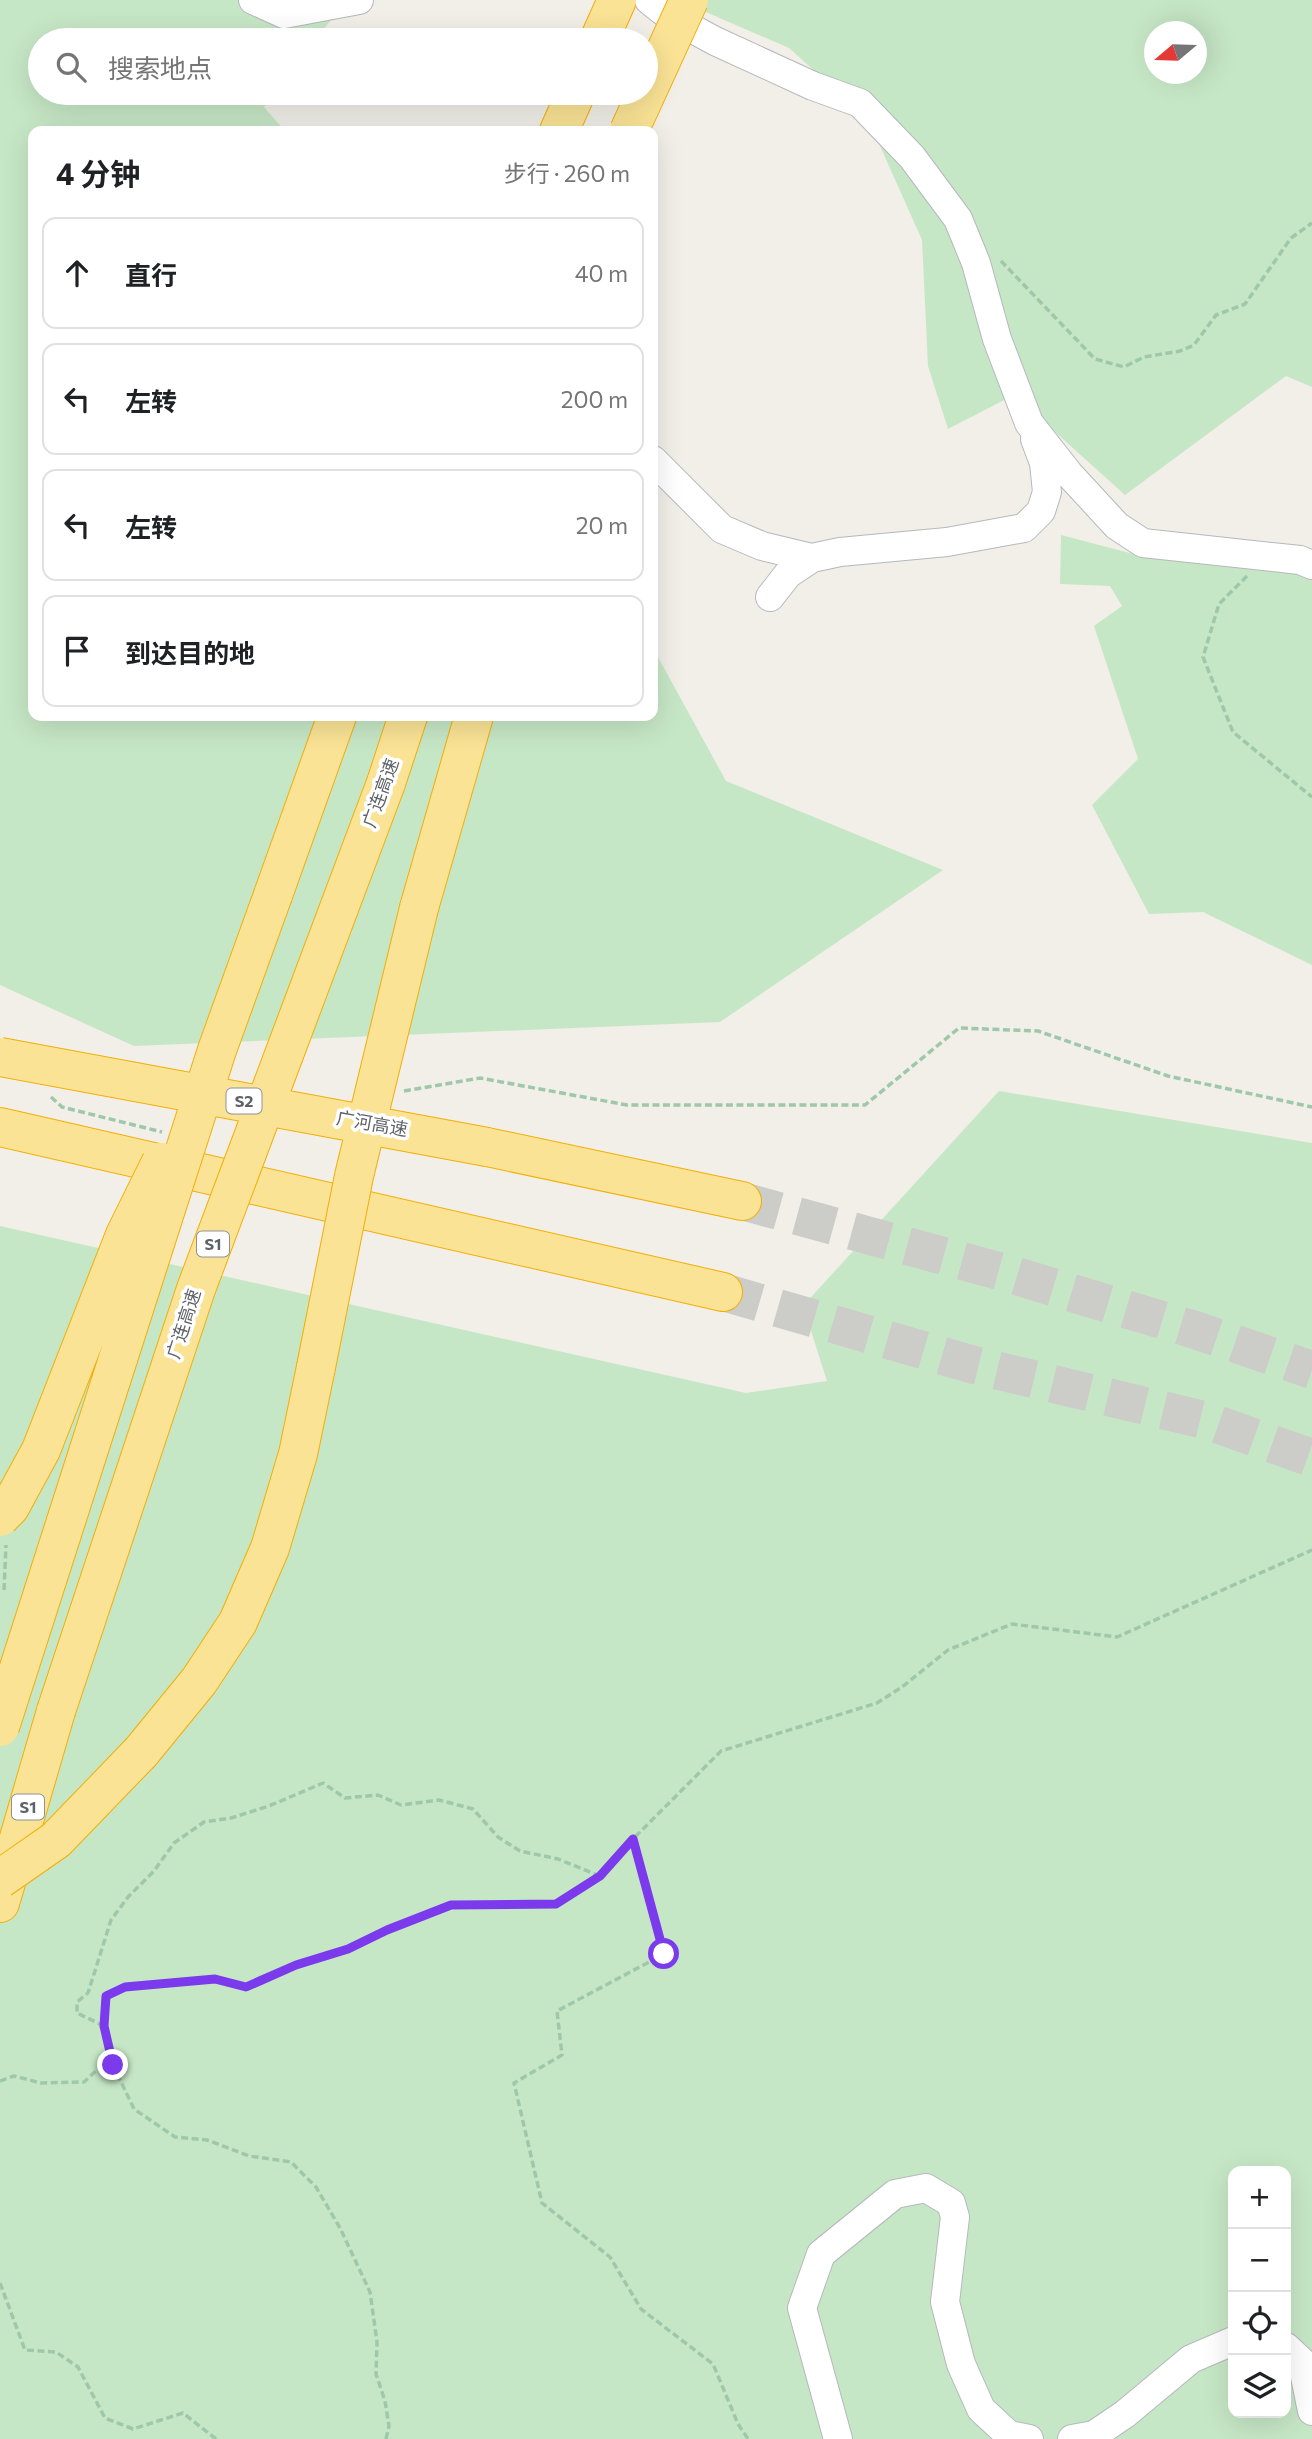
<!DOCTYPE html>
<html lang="zh">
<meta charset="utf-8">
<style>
:root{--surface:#fff;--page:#f2f2f2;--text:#202124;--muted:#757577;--line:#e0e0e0}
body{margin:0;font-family:Commissioner,"Noto Sans SC",sans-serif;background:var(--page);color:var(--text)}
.controls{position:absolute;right:21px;bottom:21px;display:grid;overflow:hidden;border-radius:14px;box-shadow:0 7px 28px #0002}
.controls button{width:63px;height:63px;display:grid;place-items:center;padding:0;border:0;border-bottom:2px solid var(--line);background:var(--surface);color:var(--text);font:35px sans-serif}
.compass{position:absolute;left:1144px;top:21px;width:63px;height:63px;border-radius:50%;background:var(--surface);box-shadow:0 7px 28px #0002;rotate:251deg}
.stop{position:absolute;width:21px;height:21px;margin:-16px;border:5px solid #7c3aed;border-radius:50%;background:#fff}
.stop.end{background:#7c3aed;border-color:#fff;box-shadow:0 2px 7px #0008}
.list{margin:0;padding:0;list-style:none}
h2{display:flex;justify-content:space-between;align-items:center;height:91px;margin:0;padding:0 28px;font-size:30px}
h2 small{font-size:23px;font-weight:400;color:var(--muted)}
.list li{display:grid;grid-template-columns:46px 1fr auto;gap:21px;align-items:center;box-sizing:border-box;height:112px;margin:0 14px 14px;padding:0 14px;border:2px solid var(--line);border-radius:14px}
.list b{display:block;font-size:26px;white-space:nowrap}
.list em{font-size:23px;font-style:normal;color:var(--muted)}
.icon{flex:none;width:38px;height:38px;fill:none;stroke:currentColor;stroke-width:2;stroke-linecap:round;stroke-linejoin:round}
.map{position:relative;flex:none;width:1312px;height:2439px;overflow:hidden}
.search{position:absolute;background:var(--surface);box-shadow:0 7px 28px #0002;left:28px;top:28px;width:630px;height:77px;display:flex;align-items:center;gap:18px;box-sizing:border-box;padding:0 24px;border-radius:38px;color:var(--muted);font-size:26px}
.panel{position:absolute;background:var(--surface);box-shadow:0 7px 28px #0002;left:28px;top:126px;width:630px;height:595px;border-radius:14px}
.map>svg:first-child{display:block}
</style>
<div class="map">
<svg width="1312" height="2439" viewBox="0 0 1312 2439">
<rect width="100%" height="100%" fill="#f1efe8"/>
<path fill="#c6e7c6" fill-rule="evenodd" d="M0,0H347L315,40H40V93H274L264,107L285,131H33V716H653V648L726,781L943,870L720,1022L134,1046L0,985Z
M678,0H1312V387L1286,376L1125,495L1014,395L948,429L928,366L922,240L868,119L789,48ZM1154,32H1196V74H1154Z
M1061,535L1145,557L1292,571L1312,579V965L1203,912L1149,914L1092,805L1138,759L1094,626L1122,606L1110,586L1060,584Z
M999,1091L1312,1143V2439H0V1226L746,1393L827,1381L803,1306ZM1233,2171H1286V2413H1233Z"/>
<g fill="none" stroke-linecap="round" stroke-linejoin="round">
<path stroke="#ccccc8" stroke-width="38" stroke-dasharray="38 19" stroke-linecap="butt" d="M742,1201L1006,1273L1195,1330L1312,1370
M723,1292L974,1365L1208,1421L1312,1458"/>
<defs>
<path id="minor" d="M253,0L284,14L359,0
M649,0L669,16L715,41L813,86L860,103L912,157L958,219L976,263L997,339L1029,423L1069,474L1117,526L1143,543L1300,560L1312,565
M653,460L722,529L762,546L812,558
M770,597L788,574L812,558L840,552L947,542L1024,528L1041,511L1047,492L1044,463L1035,439
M1286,2347L1302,2362L1312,2411
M838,2439L802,2308L821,2254L895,2194L926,2188L951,2203L955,2217L945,2302L961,2364L981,2409L1009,2435L1029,2439
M1072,2439L1094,2435L1125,2414L1191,2359L1233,2341"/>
<path id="highway" d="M599,40L617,0
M559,131L576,93
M386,783L408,716
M273,895L337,716
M419,908L474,716
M0,1127L723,1292
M487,1147L742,1201
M141,1752L199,1681L238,1622L270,1548L298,1454L316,1367
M0,1903L56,1711"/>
</defs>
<use href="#minor" stroke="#b5b8bc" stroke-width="30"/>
<use href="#highway" stroke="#f3ae06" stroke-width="40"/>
<path stroke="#9fc8ab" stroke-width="3.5" stroke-dasharray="7 3.5" stroke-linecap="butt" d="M1001,261L1095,359L1124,367L1144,357L1180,351L1194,345L1216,315L1245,304L1291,238L1312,223
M1247,576L1219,604L1203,657L1233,732L1312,797
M404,1091L480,1078L627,1105H865L959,1028L1038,1031L1168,1076L1312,1107
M51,1097L62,1107L162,1132
M4,1590L6,1545
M633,1839L664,1954L557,2011L562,2055L514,2083L542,2203L610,2257L641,2309L713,2364L738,2424L748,2439
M104,2026L77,2013V2002L88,1993L111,1920L128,1897L154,1871L174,1843L204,1822L231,1818L269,1806L323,1783L345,1798L378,1795L401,1805L439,1800L473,1809L498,1837L520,1851L558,1859L600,1876
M0,2081L14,2076L41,2083L84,2082L97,2070L113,2065
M0,2283L25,2350L56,2352L78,2367L105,2418L133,2429L183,2413L216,2439
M386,2439L389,2426L385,2401L376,2374L377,2342L370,2292L340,2228L316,2187L291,2162L249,2156L207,2140L175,2137L134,2109L113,2065L104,2026L106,1996L125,1987L215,1979L246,1987L296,1965L348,1949L387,1930L451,1905L556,1904L600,1876L633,1839L721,1751L877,1703L902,1687L948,1650L1012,1624L1117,1637L1312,1550"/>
<use href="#minor" stroke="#fff" stroke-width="28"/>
<use href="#highway" stroke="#fae395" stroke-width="38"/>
<defs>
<path id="highway-bridge" d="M629,131L689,0
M0,1057L487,1147
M316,1367L354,1176L419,908
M0,1517L10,1507L41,1450L125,1235L161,1162
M56,1711L196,1289L386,783
M0,1727L217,1050L273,895
M0,1879L56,1840L141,1752"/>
</defs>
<use href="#highway-bridge" stroke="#f3ae06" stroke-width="40" stroke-linecap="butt"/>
<use href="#highway-bridge" stroke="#fae395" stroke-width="38"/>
</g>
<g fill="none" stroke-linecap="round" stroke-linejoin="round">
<path stroke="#7c3aed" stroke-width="9" d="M113,2065L104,2026L106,1996L125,1987L215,1979L246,1987L296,1965L348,1949L387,1930L451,1905L556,1904L600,1876L633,1839L664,1954"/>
</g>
<g text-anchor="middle" stroke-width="7" stroke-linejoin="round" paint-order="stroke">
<g fill="#fff" stroke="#8f9295" stroke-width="2">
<rect x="226.5" y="1088.5" width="35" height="25" rx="5"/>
<rect x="197" y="1231.5" width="32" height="25" rx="5"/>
<rect x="12" y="1794.5" width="32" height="25" rx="5"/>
</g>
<g font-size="16" font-weight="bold" fill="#5f6368">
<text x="244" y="1107">S2</text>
<text x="213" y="1250">S1</text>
<text x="28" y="1813">S1</text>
</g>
<g font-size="18" fill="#5f6368" stroke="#fff">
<text transform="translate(381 793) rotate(-70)" y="6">广连高速</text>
<text transform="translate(372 1124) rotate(10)" y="6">广河高速</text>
<text transform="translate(184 1324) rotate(-72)" y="6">广连高速</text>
</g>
</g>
</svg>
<div class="controls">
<button>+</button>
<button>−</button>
<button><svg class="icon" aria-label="locate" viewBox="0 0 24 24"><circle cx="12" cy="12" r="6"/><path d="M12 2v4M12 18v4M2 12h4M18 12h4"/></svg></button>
<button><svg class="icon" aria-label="layers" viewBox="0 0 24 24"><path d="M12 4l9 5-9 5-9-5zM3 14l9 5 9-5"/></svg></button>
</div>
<svg class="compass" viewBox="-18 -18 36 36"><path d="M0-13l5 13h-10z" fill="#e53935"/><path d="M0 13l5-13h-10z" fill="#757577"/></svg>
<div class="stop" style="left:664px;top:1954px"></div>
<div class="stop end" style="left:113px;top:2065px"></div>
<div class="search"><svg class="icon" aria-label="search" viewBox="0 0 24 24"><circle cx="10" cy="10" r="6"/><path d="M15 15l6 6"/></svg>搜索地点</div>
<section class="panel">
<h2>4 分钟<small>步行 · 260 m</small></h2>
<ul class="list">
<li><svg class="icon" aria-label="ahead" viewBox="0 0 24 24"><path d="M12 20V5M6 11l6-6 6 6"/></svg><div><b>直行</b></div><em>40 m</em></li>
<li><svg class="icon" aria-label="left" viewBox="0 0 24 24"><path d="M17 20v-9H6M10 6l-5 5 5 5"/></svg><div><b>左转</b></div><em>200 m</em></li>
<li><svg class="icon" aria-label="left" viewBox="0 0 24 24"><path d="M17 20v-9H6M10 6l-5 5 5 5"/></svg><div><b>左转</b></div><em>20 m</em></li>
<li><svg class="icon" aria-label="arrive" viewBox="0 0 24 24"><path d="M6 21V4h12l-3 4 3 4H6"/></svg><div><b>到达目的地</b></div></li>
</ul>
</section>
</div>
